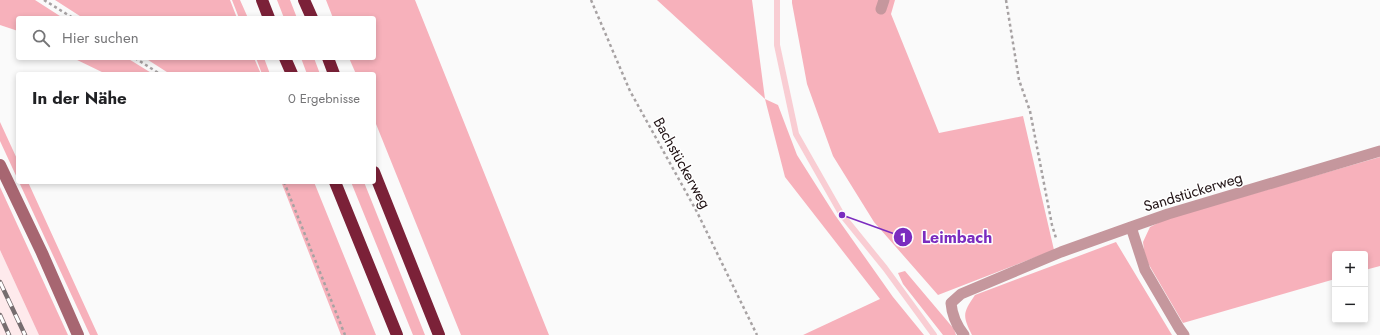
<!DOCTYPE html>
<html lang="de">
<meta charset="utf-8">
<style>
:root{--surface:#fff;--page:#f2f2f2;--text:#202124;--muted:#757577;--line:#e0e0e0}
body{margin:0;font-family:Jost,sans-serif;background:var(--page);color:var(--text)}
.controls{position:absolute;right:12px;bottom:12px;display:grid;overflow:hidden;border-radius:4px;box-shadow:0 2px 6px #0003}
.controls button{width:36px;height:36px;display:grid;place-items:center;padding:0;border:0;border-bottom:1px solid var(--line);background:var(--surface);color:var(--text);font:20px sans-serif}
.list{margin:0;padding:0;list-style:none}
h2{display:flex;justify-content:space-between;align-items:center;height:52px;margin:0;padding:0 16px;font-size:17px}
h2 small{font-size:13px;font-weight:400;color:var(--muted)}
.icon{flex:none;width:22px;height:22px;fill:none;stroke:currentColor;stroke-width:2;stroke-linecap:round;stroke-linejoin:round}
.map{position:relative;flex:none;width:1380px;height:335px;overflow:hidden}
.search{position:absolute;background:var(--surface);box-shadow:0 2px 6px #0003;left:16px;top:16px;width:360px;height:44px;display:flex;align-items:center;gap:10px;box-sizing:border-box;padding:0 14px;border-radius:4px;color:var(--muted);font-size:15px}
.panel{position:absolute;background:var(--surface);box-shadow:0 2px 6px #0003;left:16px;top:72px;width:360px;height:112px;border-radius:4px}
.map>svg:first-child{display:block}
</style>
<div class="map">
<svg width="1380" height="335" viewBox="0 0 1380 335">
<rect width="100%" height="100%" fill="#fafafa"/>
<path fill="#feeaec" d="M0,250L39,335H0Z"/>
<path fill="#f7b1bb" d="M0,0H35L63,18H18V31L0,25Z
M55,0H230L237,18H83Z
M232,0H240L248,18H239Z
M277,0H290L297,18H284Z
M326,0H415L549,335H461L374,119V74H356L349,58H374V18H333Z
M657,0H752L765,99L778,105L797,155L835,215L893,297L924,335H803L880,299L785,177L765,99Z
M792,0H895L891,14L939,133L1023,116L1054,250L938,295L874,222L833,156L807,84L792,3Z
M73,58H127L153,74H106Z
M145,58H254L261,74H170Z
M256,58H264L270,74H262Z
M301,58H314L320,74H307Z
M0,122L18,161V180L0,141Z
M1380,157V266L1365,270V254H1335V279L1183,323L1145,258L1143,242L1150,227L1166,219Z
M19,182H28L98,335H90Z
M287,182H314L376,335H341L282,184Z
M351,182H364L425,335H413Z
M0,187L68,335H39L0,250Z
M1116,242L1172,335H972C962,315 963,313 975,295Z
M905,271L954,329L956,335H943L903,284L898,273Z"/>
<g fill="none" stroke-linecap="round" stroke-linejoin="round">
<path stroke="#f9cdd3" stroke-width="6" d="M777,0V45L796,134L842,215L885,268L934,335"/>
<path stroke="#a7a2a3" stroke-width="2.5" stroke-dasharray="3 3" stroke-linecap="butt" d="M44,0L73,18
M591,0L630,91L697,212L757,335
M1006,0L1019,80L1030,111L1052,225L1056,238
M135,58L160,74
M284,182L345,335"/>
<path stroke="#c5979d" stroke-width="11" d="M881,9L884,0
M964,335C957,326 952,315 951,303L961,294L1061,252L1131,227
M1184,335L1179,328L1145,270L1131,227L1168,214L1380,151"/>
<path stroke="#a76671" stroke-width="12" d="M0,165L42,253L78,335"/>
<path stroke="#7b2138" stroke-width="12" d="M262,0L269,18
M304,0L312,18
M285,58L292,74
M328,58L334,74
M374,172L439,335
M335,182L397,335"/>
<defs>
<path id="rail" d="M0,282L25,335
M0,315L9,335"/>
</defs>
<use href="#rail" stroke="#766d6f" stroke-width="4.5"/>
<use href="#rail" stroke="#fff" stroke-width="3" stroke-dasharray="9" stroke-linecap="butt"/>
</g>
<g text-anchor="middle" stroke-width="3" stroke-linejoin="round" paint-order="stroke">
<g font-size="15" fill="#201214" stroke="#fff">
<text transform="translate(682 163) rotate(61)" y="5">Bachstückerweg</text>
<text transform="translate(1193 192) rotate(-17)" y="5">Sandstückerweg</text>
</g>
</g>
<path fill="none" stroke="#7b2cbf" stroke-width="1.5" d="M842 215L903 237"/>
<g fill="#7b2cbf" stroke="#fff" stroke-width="1.5">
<circle cx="842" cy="215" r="4"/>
<circle cx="903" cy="237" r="10"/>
</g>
<g font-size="12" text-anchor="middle" font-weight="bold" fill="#fff">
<text x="903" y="242">1</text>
</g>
<g font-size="16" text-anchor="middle" font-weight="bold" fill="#7b2cbf" stroke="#fff" stroke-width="3" stroke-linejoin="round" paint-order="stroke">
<text x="957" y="243">Leimbach</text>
</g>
</svg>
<div class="controls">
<button>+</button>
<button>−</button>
</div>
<div class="search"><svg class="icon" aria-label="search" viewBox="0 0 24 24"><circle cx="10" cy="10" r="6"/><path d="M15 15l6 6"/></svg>Hier suchen</div>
<section class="panel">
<h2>In der Nähe<small>0 Ergebnisse</small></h2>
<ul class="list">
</ul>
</section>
</div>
